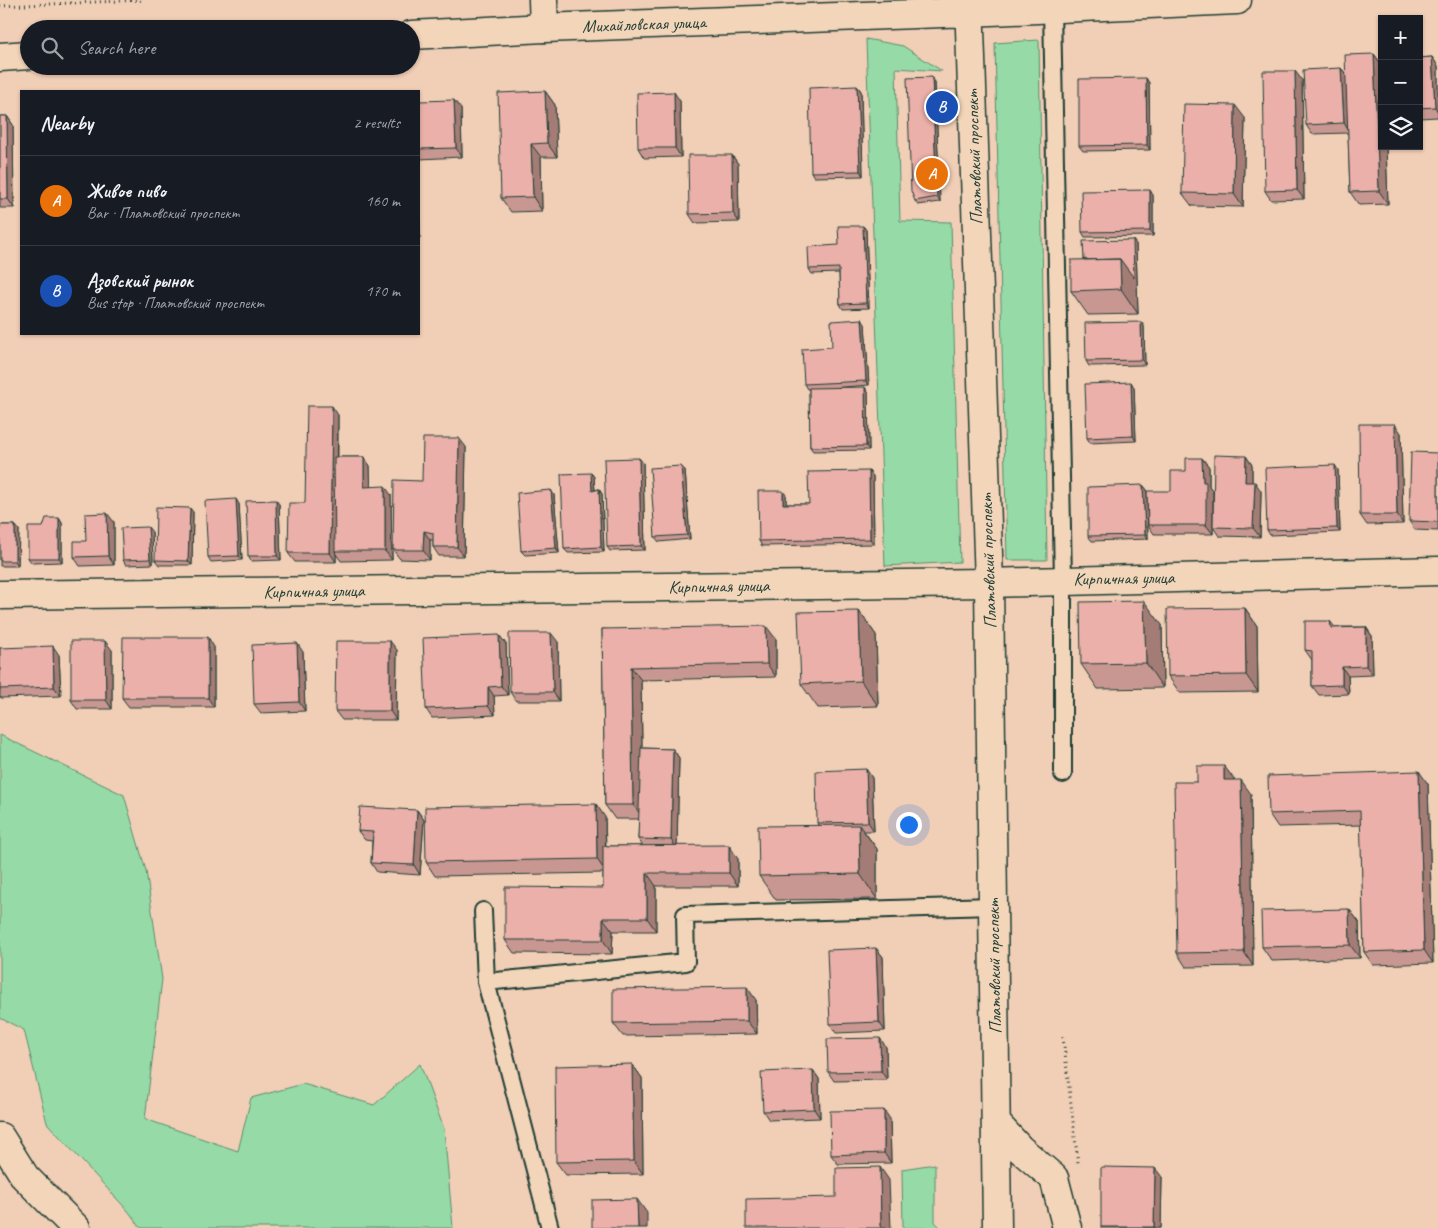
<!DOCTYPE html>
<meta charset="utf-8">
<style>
:root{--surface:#171b24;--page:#20242c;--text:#f1f3f6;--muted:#9ea1a6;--line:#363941;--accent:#0f766e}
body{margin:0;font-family:Caveat,sans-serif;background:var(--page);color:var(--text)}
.controls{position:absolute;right:15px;top:15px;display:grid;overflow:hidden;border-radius:0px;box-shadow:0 1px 4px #0004}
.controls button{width:45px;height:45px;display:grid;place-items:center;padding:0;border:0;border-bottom:1px solid var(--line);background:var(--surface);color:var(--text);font:25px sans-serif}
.you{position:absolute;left:908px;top:824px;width:18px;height:18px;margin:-12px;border:4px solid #fff;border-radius:50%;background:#1a73e8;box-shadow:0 0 0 8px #1a73e833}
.badge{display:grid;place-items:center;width:32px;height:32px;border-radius:50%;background:var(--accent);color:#fff;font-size:16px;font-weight:700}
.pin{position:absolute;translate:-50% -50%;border:2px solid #fff;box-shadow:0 1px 5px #0006}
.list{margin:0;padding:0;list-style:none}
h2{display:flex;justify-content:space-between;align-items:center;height:65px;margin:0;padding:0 20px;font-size:21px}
h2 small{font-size:16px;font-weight:400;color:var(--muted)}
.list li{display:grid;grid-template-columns:32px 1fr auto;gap:15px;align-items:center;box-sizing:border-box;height:90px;padding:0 20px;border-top:1px solid var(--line)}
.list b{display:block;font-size:19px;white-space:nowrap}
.list p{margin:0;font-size:16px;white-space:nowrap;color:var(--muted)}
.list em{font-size:16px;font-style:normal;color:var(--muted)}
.icon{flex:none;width:28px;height:28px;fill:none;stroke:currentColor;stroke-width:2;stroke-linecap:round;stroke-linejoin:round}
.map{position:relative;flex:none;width:1438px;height:1228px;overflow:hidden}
.search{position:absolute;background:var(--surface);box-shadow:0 1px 4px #0004;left:20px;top:20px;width:400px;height:55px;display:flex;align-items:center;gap:12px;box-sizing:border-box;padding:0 18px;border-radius:28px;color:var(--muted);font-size:19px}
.panel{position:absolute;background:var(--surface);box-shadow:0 1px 4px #0004;left:20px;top:90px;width:400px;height:245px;border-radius:0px}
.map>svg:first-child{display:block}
</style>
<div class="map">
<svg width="1438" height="1228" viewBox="0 0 1438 1228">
<rect width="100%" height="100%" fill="#f1ceb6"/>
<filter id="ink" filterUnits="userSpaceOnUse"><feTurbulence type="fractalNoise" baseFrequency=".02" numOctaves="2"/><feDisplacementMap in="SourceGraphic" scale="10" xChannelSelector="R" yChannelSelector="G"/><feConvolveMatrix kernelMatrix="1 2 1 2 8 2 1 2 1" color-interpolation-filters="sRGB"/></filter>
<g filter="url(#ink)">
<path fill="#96dba7" stroke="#5a8c6e" d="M866,39L903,46L942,71L896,68L900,221L951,222L960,562L885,566Z
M1039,40L1047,560H1007L995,43Z
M0,735L124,795L146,871L162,979L145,1119L238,1151L251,1098L303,1084L374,1105L420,1064L444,1129L453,1228H141L129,1212L47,1123L24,1030L0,1018Z
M935,1164V1222L941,1228H903L902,1169Z"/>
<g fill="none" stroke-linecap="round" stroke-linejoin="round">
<defs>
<path id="service" d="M1052,8L1063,580V774
M483,911L486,982
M550,1228L486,982L686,962L685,915L993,906"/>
<path id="minor" d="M543,0L544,28
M0,595L989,583L1438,571
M0,1137L25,1177L76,1228"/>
<path id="tertiary" d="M969,12L1237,0"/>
<path id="secondary" d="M969,0L989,583L997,1228
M411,35L544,28L969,12
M0,57L29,55
M996,1123L1020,1149L1054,1178L1067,1228"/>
</defs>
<use href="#service" stroke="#1f3d34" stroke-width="20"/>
<use href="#minor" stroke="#1f3d34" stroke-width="31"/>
<use href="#tertiary" stroke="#1f3d34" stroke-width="31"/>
<use href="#secondary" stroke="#1f3d34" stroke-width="31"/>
<path stroke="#1f3d34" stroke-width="3" stroke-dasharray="1 4" stroke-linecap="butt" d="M0,6L144,0
M1063,1037L1078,1163"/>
<use href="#service" stroke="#f3d5b9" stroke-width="16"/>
<use href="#minor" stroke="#f3d5b9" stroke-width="28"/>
<use href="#tertiary" stroke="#f3d5b9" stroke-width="28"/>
<use href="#secondary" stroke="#f3d5b9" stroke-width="28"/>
</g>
<path fill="#c99791" stroke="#1f3d34" d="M1374,54L1382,65V146H1386L1388,204L1359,205L1350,192L1348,133L1312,134L1306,125L1341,68L1346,74Z
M1432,57L1438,66V117L1419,118V58Z
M1146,78L1149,83L1150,150L1083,151L1079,146Z
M1302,80L1304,199L1271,200L1265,191Z
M935,82L940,202L918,205L915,201Z
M857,86L861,91L863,176L814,177L811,172Z
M545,91L555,105L557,157H541L542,211L511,212L501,198Z
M419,101L461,109L462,157L419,159Z
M680,101L681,157L644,158L638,148Z
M0,116H7L13,125L14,208H0Z
M1245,118L1243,207L1192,206L1182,193Z
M732,155L738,164L739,222L695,223L689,214Z
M1153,195V236L1085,237L1082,232Z
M863,226L866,230L869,308L843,309L840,304L839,273L812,274L809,269Z
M1136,244L1138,314L1088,315L1071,291L1084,260Z
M1141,322L1144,326L1145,365L1089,366L1086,361Z
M865,324L869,385L831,388L868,392L869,450L813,451L810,447L809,389H807L804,384L832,347Z
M1134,387L1136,441L1090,443L1087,438Z
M338,415V457H364L370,466V487L391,495L392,560L341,561L336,554V562H295L288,553L305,503Z
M1401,433L1403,524L1367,525L1360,515Z
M466,447L464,556H439L433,547V540H430V560L400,559L393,550L422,481Z
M1438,453V531L1415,530L1409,521Z
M1246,456L1252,465V482L1261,491L1260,537L1219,536L1213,527V534H1154L1148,525L1186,471L1202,458L1209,467V486L1213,491V520Z
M639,458L643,463L645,550L610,551L607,547Z
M685,470L690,539L659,542L655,537Z
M1338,470L1340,532L1270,535L1267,530Z
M591,473L594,477L595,490L599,489L602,494L604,552L568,553L564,549Z
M873,476L874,544L762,546L759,541L786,495V504H809Z
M1143,485L1147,490L1148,539L1092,541L1088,536Z
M551,490L554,495L559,553L525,555L521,551Z
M239,504L242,560L211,562L208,557Z
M279,504L281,560L251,561L248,556Z
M193,512L192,565H159L155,560Z
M59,518L62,523V562L32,563L28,558L43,527Z
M114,522V565L80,566L74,557L86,541Z
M0,525H15L19,530L18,566H0Z
M152,532L153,564L126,565L123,560Z
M1245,608L1257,626L1258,692L1180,693L1168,676Z
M859,611L876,635L878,706L818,708L801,684Z
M1162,625L1163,688L1098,689L1081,664Z
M1335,627H1366L1372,636L1373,675L1348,676L1349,694L1319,695L1312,686V660L1305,650Z
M602,629L776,639V677L641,680L642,748L673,749L679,758L677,846L738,859V886H656V931H613L612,954L514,953L505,940L603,888V873L435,876L426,862L605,817L606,846H643L638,839L639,819H615L605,805Z
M499,635L506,644L508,695L494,696L495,715L432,718L426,709Z
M558,642L559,701H516L510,692Z
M214,647V707H129L122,698Z
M0,648L59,655L61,696L1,698L0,697Z
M112,650V709H77L71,700Z
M397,650L396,720H342L335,711Z
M303,652L305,711L261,713L254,704Z
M1224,766L1234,780L1251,794L1253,966L1186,967L1177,953L1197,782Z
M866,769L872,778L874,831H864L877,849V899L776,900L759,876L818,825L817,823Z
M1428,784L1433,963L1373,965L1364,952L1361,825L1278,827L1269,814Z
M417,810L424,820L420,875L377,872L371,863L372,841L365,840L358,831Z
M1349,909L1359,922L1360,958L1272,961L1262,947Z
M876,948L883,957L885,1031L836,1033L830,1024Z
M756,1000L757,1034L623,1036L613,1023Z
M886,1047L887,1080L834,1081L828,1072Z
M632,1064L642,1078L643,1174L566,1175L556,1162Z
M813,1070L819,1079L820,1118L769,1120L763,1111Z
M890,1119L891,1163L838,1164L831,1155Z
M1162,1177L1161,1228H1101V1227Z"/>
<path fill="#a47b76" stroke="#1f3d34" d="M1374,54L1382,65V146H1386L1388,204L1379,191Z
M1432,57L1438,66V112L1435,107Z
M1341,68L1348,77L1350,133L1344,123Z
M1295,71L1302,80L1304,199L1297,190Z
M932,77L935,82L940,202L937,197Z
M1146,78L1149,83L1150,150L1147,145Z
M857,86L861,91L863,176L860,171Z
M545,91L555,105L557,157L547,143Z
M674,92L680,101L681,157L675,148Z
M454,100L461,109L462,157L456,148Z
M1235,105L1245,118L1243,207L1234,194Z
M7,116L13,125L14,208L8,199Z
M531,144L541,157L542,211L533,197Z
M732,155L738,164L739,222L733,213Z
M1150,190L1153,195V236L1150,231Z
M419,196L420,238L419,235Z
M863,226L866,230L869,308L866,303Z
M1133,240L1136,244L1138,314L1121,289L1120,259Z
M862,319L865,324L869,385L866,381Z
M1141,322L1144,326L1145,365L1142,360Z
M1131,382L1134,387L1136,441L1133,436Z
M865,387L868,392L869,450L866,446Z
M332,406L338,415L336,551H335L336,554V562L330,553Z
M1395,424L1401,433L1403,524L1397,515Z
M459,438L466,447L464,556L457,547Z
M1246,456L1252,465V491L1245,482Z
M364,457L370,466L371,496L364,487Z
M639,458L643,463L645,550L641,546Z
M1202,458L1209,467V486L1213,491V534L1206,525L1203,482Z
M1335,465L1338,470L1340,532L1337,528Z
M681,466L685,470L690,539L687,535Z
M869,471L873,476L874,544L870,539Z
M591,473L594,477L595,496L592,491Z
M1255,482L1261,491L1260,537L1253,528Z
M1143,485L1147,490L1148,539L1145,535Z
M385,486L391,495L392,560L385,551Z
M599,489L602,494L604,552L601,547Z
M551,490L554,495L559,553L556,548Z
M783,491L786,495V509L783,504Z
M236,499L239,504L242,560L239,556Z
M276,500L279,504L281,560L277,556Z
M190,508L193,512L192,565L188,561Z
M107,513L114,522V565L108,556Z
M59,518L62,523V562L59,558Z
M15,525L19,530L18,566L15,561Z
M148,527L152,532L153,564L150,559Z
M424,531L430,540V560L423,550Z
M1144,601L1162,625L1163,688L1146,663Z
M1245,608L1257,626L1258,692L1246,675Z
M859,611L876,635L878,706L861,681Z
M1330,621L1337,630L1331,628Z
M766,626L776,639V677L767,664Z
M1366,627L1372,636L1373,675L1366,666Z
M551,633L558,642L559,701L553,692Z
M499,635L506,644L508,695L501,686Z
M208,637L214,647V707L208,698Z
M105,641L112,650V709L106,700Z
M390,641L397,650L396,720L390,711Z
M297,643L303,652L305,711L299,702Z
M53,646L59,655L61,696L54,687Z
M631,667L641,680L643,818L633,805Z
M1342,667L1348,676L1349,694L1342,685Z
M488,687L494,696L495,715L488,706Z
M673,749L679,758L677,849L671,840Z
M1224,766L1234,779V794L1224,780Z
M866,769L872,778L874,831L868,822Z
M1419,771L1428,784L1433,963L1424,950Z
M1241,780L1251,794L1253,966L1244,952Z
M596,804L605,817L606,873L597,859Z
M417,810L424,820L420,875L414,865Z
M859,825L877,849V899L860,874Z
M729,845L738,859V886L729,873Z
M647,873L656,886V931L647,918Z
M1349,909L1359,922L1360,958L1350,945Z
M603,918L613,931L612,954L603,940Z
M876,948L883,957L885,1031L879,1022Z
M747,987L756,1000L757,1034L747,1021Z
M880,1038L886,1047L887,1080L881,1071Z
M632,1064L642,1078L643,1174L634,1161Z
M813,1070L819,1079L820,1118L814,1109Z
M884,1110L890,1119L891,1163L884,1153Z
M880,1167L889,1180L891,1228H881Z
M1155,1168L1162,1177L1161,1228H1155L1154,1227Z
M637,1199L647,1213V1228H638Z"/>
<path fill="#eab0a9" stroke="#1f3d34" d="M1374,54L1379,191L1350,192L1345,55Z
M1432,57L1435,107L1419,108V58Z
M1341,68L1344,123L1306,125L1303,70Z
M1263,71H1295L1297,190L1265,191Z
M932,77L937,197L915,201L911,191L907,78Z
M1146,78L1147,145L1079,146V79Z
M857,86L860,171L811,172L809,88Z
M545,91L547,143L531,144L533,197L501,198L498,93Z
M674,92L675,148H638L637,93Z
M454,100L456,148L419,149V101Z
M1184,104L1235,105L1234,194L1182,193Z
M0,116H7L8,199H0Z
M688,155H732L733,213L689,214Z
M1150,190V231L1082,232L1081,191Z
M838,226H863L866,303L840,304L839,268L809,269L808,247L839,245Z
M1133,240L1134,278L1120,259L1084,260L1083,241Z
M1120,259L1121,289L1071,291V260Z
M862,319L866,381L804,384L802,349L832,347L831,321Z
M1141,322L1142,360L1086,361L1085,323Z
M1131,382L1133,436L1087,438L1085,384Z
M865,387L866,446L810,447L809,388Z
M307,406H332L330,553H288L289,503H305Z
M1359,424H1395L1397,515H1360Z
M423,438H459L457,547H433V533L424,531L423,550H393L394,480L422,481Z
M1411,452L1438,453V522L1409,521Z
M1214,455L1246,456L1245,482H1255L1253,528L1213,527Z
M334,457H364V487L385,486V551H335Z
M639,458L641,546L607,547L604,459Z
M1186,458H1202L1203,482H1206V525H1148L1147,491H1171V471H1186Z
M1335,465L1337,528L1267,530L1265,468Z
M681,466L687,535L655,537L650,468Z
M869,471L870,539L759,541L758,491H783V504H809L808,472Z
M591,473L592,491L599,489L601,547L564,549L561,474Z
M1143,485L1145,535L1088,536V487Z
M551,490L556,548L521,551L517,493Z
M236,499L239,556L208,557L205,501Z
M276,500L277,556H248L246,501Z
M156,507L190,508L188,561L155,560Z
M107,513L108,556L74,557V541H86L85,514Z
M46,518H59V558H28V527H43Z
M0,525H15V561H0Z
M148,527L150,559L123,560L121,528Z
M1144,601L1146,663L1081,664L1080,602Z
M1245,608L1246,675L1168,676L1167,609Z
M859,611L861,681L801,684L798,612Z
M1305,621H1330L1331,628L1366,627V666L1342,667V685L1312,686V651L1305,650Z
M766,626L767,664L631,667L633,805H605L602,629Z
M509,633H551L553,692H510Z
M499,635L501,686L488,687V706L426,709L423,638Z
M123,637H208V698H122Z
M71,641H105L106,700H71Z
M336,641H390V711H335Z
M297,643L299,702L254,704L252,645Z
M53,646L54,687L0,689V648Z
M641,748L673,749L671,840L638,839Z
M1197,766H1224V780H1241L1244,952L1177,953L1174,782H1197Z
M866,769L868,822L817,823L816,771Z
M1419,771L1424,950L1364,952L1360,811L1269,814L1268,776Z
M596,804L597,859L426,862L425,807Z
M360,807L417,810L414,865L371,863L373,832L358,831Z
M859,825L860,874L759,876L758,826Z
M729,845V873H647V918H603V940H505V887L603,888V846Z
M1349,909L1350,945L1262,947L1261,911Z
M876,948L879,1022L830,1024L827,950Z
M747,987V1021L613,1023V989Z
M880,1038L881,1071L828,1072L827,1039Z
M632,1064L634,1161L556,1162L555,1066Z
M813,1070L814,1109L763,1111L761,1072Z
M884,1110V1153L831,1155L830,1111Z
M880,1167L881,1228H746V1199L836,1197V1168Z
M1101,1167L1155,1168L1154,1227H1101Z
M637,1199L638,1228H592V1200Z"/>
</g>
<g text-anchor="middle" stroke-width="5" stroke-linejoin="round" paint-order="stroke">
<g font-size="18" fill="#1f3d34" stroke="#f3d5b9">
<text transform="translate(644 24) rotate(-2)" y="6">Михайловская улица</text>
<text transform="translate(974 157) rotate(-92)" y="6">Платовский проспект</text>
<text transform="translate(988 561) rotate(-92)" y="6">Платовский проспект</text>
<text transform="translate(1124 578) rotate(-1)" y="6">Кирпичная улица</text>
<text transform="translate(719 586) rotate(-1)" y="6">Кирпичная улица</text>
<text transform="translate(314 591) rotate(-1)" y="6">Кирпичная улица</text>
<text transform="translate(994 966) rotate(-91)" y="6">Платовский проспект</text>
</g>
</g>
</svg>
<div class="controls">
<button>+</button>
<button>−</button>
<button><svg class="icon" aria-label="layers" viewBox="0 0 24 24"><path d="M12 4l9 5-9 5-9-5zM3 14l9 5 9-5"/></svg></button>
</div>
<div class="you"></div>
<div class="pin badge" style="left:932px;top:174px;background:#e8710a">A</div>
<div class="pin badge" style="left:942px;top:107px;background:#1a4fb4">B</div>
<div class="search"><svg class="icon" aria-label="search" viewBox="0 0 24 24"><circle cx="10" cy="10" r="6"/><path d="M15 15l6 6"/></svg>Search here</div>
<section class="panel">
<h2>Nearby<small>2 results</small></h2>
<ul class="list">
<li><span class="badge" style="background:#e8710a">A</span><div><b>Живое пиво</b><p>Bar · Платовский проспект</p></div><em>160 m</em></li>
<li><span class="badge" style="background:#1a4fb4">B</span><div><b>Азовский рынок</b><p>Bus stop · Платовский проспект</p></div><em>170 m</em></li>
</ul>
</section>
</div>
